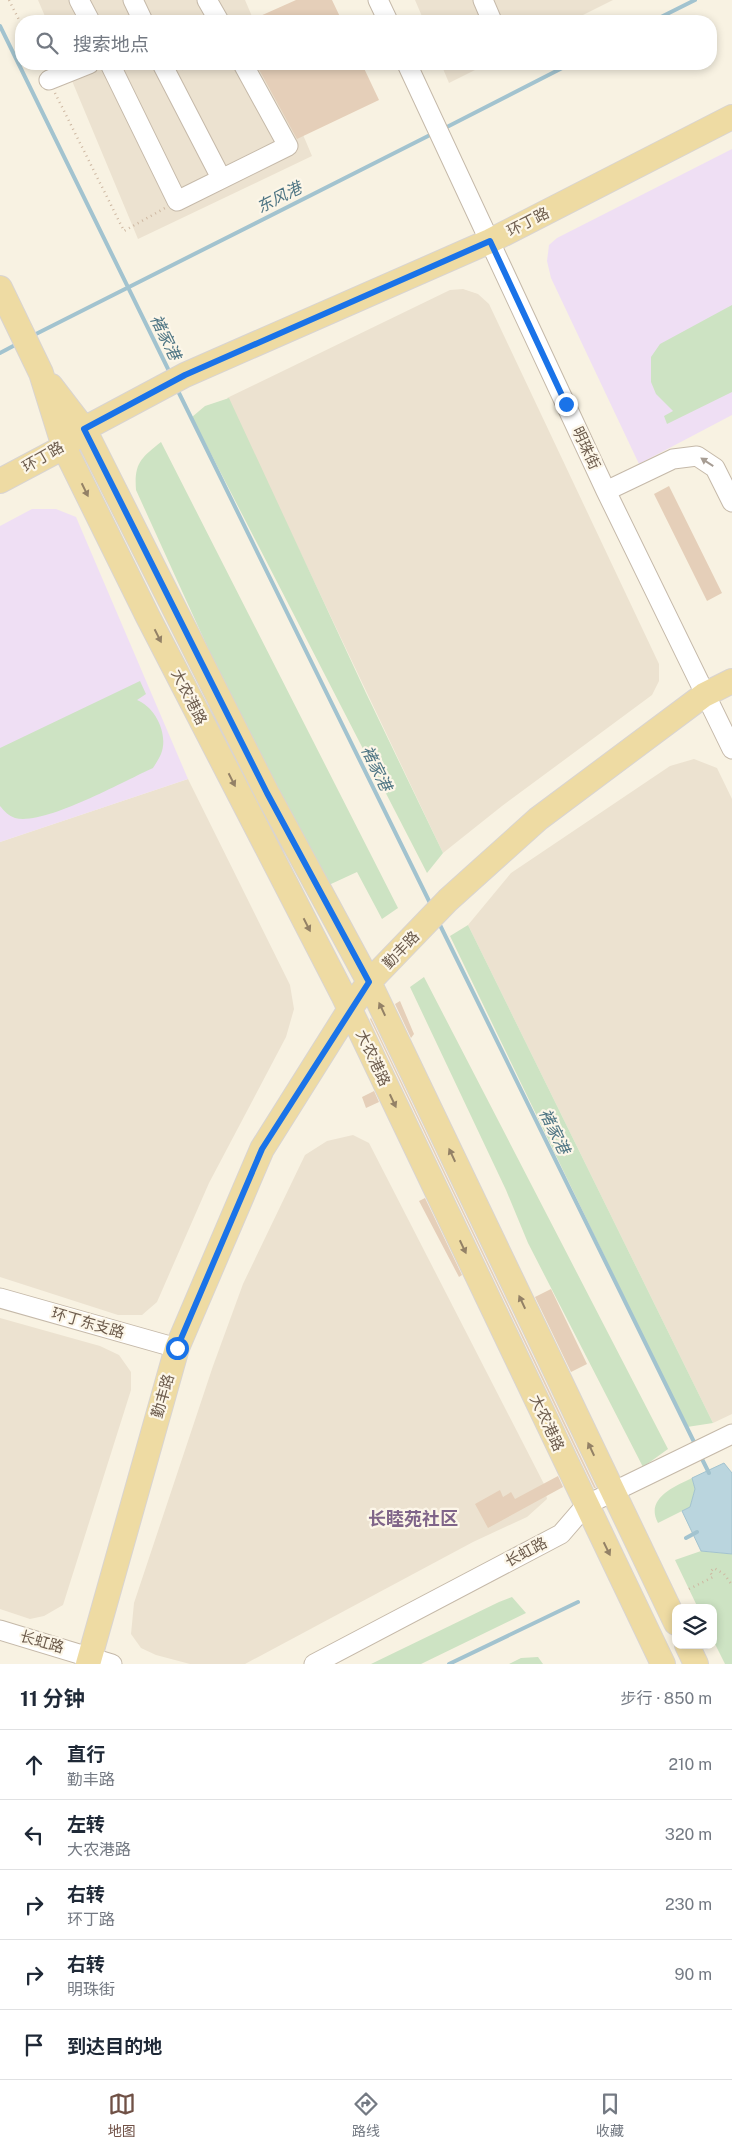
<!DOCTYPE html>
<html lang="zh">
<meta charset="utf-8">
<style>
:root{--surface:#fff;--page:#f6f6f7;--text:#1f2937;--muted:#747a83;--line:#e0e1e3;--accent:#705146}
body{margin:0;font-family:"Public Sans","Noto Sans SC",sans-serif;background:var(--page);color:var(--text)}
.controls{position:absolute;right:15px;bottom:15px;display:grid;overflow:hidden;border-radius:10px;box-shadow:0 2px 8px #0003}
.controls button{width:45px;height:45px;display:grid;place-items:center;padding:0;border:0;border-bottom:1px solid var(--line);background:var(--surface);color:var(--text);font:25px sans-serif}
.stop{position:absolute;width:15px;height:15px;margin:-11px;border:4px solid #1a73e8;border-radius:50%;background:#fff}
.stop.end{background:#1a73e8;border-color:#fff;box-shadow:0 1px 5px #0008}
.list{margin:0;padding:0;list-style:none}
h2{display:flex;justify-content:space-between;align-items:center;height:65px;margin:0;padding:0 20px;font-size:21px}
h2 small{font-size:16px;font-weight:400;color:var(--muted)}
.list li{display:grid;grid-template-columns:32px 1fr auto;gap:15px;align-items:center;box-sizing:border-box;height:70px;padding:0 20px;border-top:1px solid var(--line)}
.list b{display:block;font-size:19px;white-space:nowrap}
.list p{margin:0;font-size:16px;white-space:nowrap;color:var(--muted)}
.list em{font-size:16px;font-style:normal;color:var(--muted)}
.icon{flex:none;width:28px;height:28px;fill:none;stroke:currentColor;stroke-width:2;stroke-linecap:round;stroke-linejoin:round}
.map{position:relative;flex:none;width:732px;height:1664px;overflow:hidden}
.search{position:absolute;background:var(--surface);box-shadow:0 2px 8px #0003;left:15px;right:15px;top:15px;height:55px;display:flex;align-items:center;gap:12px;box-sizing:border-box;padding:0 18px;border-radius:20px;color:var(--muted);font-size:19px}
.sheet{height:415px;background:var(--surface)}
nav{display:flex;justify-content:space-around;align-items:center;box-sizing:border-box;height:70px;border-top:1px solid var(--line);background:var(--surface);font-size:14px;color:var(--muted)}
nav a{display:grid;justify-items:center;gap:2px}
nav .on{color:var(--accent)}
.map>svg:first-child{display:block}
</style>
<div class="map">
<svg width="732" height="1664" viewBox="0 0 732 1664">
<rect width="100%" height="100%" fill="#f8f2e2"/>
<path fill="#ece2d0" d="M38,0H245L254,21H47Z
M415,0H613L571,21H424Z
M65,64H273L312,156L138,239Z
M441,64H487L449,83Z
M463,289L478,294L489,304L659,664V681L652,695L502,806L443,853L227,398L450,290Z
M694,759L717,768L732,799V1414L713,1423L468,925L511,873L670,766Z
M188,779L290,985L294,1009L286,1037L209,1183L157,1302L142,1315H118L0,1277V842Z
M353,1135L369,1143L544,1484L547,1499L527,1517L473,1542L245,1664H190L156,1655L141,1648L131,1634L134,1603L213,1366L243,1284L305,1155L327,1141Z
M0,1318L100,1346L119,1355L131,1372V1390L63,1605L44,1616L30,1619L0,1609Z"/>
<path fill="#efdff4" d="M732,149V415L639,464L551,278L547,261L549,245L557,238Z
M32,509H56L76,517L188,779L0,842V526Z"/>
<path fill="#cde3c3" d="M732,305V392L667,424L664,416L673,411L656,394L651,382V357L660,344Z
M229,398L366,693L443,853L427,873L192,417L205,406Z
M161,442L398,908L382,919L357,872L318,890L136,490C134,463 141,458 161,442Z
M140,681L146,694L137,700C155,707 169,734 161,754C159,759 156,763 153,768C124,781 44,826 15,818C9,816 4,811 0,806V748Z
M468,925L713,1423L687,1427L450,936Z
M424,977L668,1449L643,1467L528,1243L506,1190L410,987Z
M692,1478L695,1489L690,1507L658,1523C645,1499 673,1487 692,1478Z
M701,1551L732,1554V1664H725L713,1640V1608H698L675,1560Z
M512,1597L526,1613L421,1664H371L499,1602Z
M538,1657L543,1664H509L521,1658Z"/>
<path fill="#bad5de" stroke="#a2c3cf" d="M724,1463L732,1473V1554L701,1551L682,1511L690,1507L695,1489L692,1478Z"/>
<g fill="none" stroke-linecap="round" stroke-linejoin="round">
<path stroke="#a2c3cf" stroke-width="4" d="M653,21L695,0
M0,26L170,373
M443,129L570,64
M32,336L434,133
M0,353L17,344
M177,389L431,905
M438,921L696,1446
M700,1455L709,1473
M686,1538L697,1532
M449,1664L578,1602"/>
</g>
<path fill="#e5cfb9" d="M296,0H332L342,21H249Z
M256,64H362L379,100L297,139Z
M669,486L722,593L707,601L654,494Z
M400,1001L414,1034L411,1038L395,1004Z
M371,1018L596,1488H594L370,1019Z
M374,1091L379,1102L366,1108L362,1097Z
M425,1198L462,1275L459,1277L419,1201Z
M551,1289L587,1364L571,1372L535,1297Z
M558,1476L563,1487L488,1528L475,1504L500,1490L503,1497L511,1492L515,1499Z"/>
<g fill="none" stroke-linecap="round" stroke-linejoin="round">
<defs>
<path id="minor" d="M79,0L90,21
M133,0L143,21
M207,0L219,21
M378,0L388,21
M483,0L492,21
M110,64L177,201L288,146L243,64
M162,64L221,178
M407,64L606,491L732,749
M49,80L89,64
M606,491L673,459L697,456L715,468L732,502
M0,1298L177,1348
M0,1630L112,1664
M314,1664L561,1534L586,1505L732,1434"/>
<path id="major" d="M0,288L41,373L64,447L148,617L343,995L663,1664
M51,386L84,429L267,793L369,982L676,1623
M0,481L64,447L84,429L185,375L490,241L732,117
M687,1645L696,1664
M88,1664L177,1348L262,1149L350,1009L369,982L448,900L538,819L704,695L732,681"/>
</defs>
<use href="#minor" stroke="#c5b9a9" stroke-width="21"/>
<use href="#major" stroke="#d9d4d0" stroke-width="26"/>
<path stroke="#ceb8a2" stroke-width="2.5" stroke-dasharray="1 4" stroke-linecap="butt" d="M9,0L21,24
M182,69L197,64
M55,93L124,231L165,208
M689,1589L713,1577L710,1572L714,1568L724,1574L732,1585"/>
<use href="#minor" stroke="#fff" stroke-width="19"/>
<use href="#major" stroke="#eedba3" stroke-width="24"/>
</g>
<defs><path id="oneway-solid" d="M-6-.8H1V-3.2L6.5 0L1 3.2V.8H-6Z" transform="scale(1.25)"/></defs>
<use fill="#a79d94" href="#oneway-solid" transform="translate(707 462) rotate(-147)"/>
<g fill="#938166">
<use href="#oneway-solid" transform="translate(85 490) rotate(64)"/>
<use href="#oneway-solid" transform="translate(158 636) rotate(63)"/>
<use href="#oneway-solid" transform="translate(232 780) rotate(63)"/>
<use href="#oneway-solid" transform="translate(307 925) rotate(63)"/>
<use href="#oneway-solid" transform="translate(382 1009) rotate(-115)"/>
<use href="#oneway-solid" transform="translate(393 1101) rotate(65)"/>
<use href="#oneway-solid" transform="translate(452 1155) rotate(-115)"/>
<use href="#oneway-solid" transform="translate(463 1247) rotate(65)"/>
<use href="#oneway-solid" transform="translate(522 1302) rotate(-115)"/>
<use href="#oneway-solid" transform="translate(591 1449) rotate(-115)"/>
<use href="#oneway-solid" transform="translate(607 1549) rotate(64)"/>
</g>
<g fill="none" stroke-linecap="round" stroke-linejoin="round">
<path stroke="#1a73e8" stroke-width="6" d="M177,1348L262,1149L369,982L267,793L84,429L185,375L490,241L566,404"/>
</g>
<g text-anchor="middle" stroke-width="4.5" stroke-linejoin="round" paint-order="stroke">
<g font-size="15" fill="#6c5b4c" stroke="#fcf6e8">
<text transform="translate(528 222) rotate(-27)" y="5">环丁路</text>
<text transform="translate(586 448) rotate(65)" y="5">明珠街</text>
<text transform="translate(43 457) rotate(-30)" y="5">环丁路</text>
<text transform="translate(189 697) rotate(63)" y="5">大农港路</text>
<text transform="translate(401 950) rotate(-46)" y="5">勤丰路</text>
<text transform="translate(373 1058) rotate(65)" y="5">大农港路</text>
<text transform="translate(88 1323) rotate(16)" y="5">环丁东支路</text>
<text transform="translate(163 1396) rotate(-74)" y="5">勤丰路</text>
<text transform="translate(547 1423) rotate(65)" y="5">大农港路</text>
<text transform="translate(526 1552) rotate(-28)" y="5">长虹路</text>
<text transform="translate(42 1642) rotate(16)" y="5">长虹路</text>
</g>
<g font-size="16" font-style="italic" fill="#4d7483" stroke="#fcf6e8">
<text transform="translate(279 197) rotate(-27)" y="6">东风港</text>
<text transform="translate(166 337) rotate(64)" y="6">褚家港</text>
<text transform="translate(377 768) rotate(64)" y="6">褚家港</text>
<text transform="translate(555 1131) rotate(64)" y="6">褚家港</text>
</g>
<g font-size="18" font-weight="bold" fill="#806589" stroke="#fcf6e8">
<text x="413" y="1525">长睦苑社区</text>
</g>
</g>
</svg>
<div class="controls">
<button><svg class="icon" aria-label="layers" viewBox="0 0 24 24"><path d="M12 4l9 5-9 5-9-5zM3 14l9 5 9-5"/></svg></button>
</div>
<div class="stop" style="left:177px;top:1348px"></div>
<div class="stop end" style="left:566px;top:404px"></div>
<div class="search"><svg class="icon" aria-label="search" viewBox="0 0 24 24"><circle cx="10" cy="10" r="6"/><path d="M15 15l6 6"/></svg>搜索地点</div>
</div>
<section class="sheet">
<h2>11 分钟<small>步行 · 850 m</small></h2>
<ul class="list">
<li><svg class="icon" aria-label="ahead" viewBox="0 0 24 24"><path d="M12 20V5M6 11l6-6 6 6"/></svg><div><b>直行</b><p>勤丰路</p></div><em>210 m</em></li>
<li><svg class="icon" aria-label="left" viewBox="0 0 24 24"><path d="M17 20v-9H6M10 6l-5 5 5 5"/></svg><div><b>左转</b><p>大农港路</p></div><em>320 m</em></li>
<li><svg class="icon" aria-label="right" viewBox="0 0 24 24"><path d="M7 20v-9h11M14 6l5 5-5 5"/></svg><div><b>右转</b><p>环丁路</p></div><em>230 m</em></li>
<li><svg class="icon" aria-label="right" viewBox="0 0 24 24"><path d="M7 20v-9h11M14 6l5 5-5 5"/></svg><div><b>右转</b><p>明珠街</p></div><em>90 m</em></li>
<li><svg class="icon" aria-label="arrive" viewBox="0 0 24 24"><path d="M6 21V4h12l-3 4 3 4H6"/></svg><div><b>到达目的地</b></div></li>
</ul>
</section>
<nav>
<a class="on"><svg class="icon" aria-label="map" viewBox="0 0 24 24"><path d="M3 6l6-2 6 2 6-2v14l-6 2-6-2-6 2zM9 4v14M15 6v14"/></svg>地图</a>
<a><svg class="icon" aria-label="directions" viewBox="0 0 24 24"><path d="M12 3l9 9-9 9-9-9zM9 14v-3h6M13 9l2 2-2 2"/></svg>路线</a>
<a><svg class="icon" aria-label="saved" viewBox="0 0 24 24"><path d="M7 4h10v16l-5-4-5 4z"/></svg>收藏</a>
</nav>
